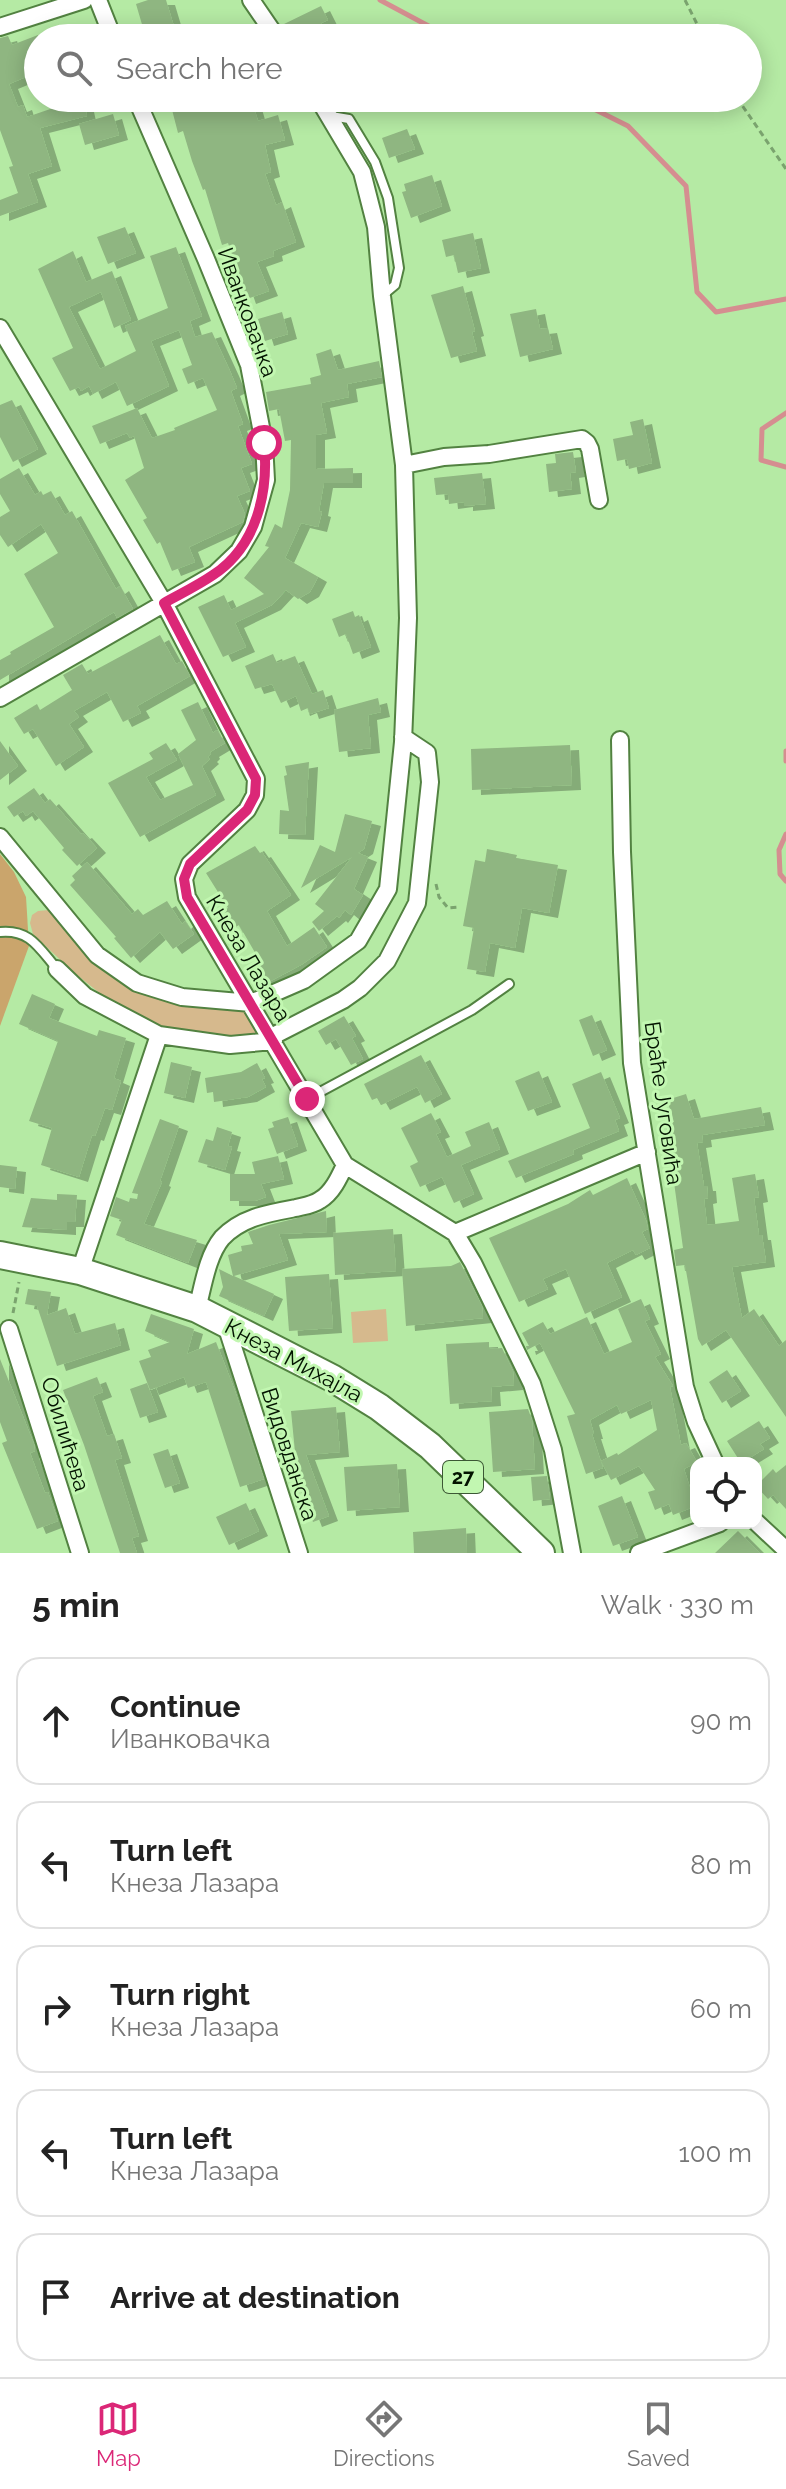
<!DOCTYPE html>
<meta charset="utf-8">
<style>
:root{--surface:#fff;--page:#f2f2f2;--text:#222;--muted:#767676;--line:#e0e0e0;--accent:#db2777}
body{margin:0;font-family:Raleway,sans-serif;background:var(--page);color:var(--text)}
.controls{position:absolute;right:24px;bottom:24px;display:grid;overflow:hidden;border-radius:16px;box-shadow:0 4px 20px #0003}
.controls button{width:72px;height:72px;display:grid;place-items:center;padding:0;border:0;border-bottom:2px solid var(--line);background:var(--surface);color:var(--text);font:40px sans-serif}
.stop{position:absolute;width:24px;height:24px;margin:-18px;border:6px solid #db2777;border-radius:50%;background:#fff}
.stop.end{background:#db2777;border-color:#fff;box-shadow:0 2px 8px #0008}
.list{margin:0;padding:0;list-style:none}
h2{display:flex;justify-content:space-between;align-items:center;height:104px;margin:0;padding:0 32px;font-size:34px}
h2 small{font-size:26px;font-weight:400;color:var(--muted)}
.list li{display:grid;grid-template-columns:52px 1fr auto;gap:24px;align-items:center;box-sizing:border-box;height:128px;margin:0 16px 16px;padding:0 16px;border:2px solid var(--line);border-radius:24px}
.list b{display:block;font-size:30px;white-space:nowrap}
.list p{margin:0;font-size:26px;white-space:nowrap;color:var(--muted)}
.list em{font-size:26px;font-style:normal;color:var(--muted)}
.icon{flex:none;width:44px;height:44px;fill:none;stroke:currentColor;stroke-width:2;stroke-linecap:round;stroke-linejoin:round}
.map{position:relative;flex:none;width:786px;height:1553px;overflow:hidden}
.search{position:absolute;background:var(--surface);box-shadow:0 4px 20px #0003;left:24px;right:24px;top:24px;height:88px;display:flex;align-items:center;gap:20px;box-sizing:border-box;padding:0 28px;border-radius:44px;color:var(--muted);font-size:30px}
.sheet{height:824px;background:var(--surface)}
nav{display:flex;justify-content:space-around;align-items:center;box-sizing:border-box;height:112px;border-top:2px solid var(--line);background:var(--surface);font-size:22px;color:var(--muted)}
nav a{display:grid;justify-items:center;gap:4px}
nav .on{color:var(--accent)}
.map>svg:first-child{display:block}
</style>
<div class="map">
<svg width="786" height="1553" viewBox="0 0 786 1553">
<defs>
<filter id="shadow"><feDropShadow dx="9" dy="5" stdDeviation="0" flood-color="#0004"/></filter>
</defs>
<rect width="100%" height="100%" fill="#b5eaa4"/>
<path fill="#d6b98d" d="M49,910L127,984L235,1004L245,1011L257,1031L256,1034C238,1041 219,1036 200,1034C188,1032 175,1031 164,1027C109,1008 74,973 33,934L30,923L32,915L38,911Z
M386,1309L388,1341L353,1343L351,1312Z"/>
<path fill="#caa56c" d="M0,854L14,872L26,897L29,946L0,1026Z"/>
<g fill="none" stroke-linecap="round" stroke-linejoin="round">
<path stroke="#d58e90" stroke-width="5" d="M380,0L451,38
M572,98L628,126L686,186L697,292L716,312L786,299
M786,413L762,429L761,460L786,467
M786,751V761
M786,834L779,850L780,874L786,881"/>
</g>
<path fill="#8fb681" filter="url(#shadow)" d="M148,0H166L175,30L146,38L136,4Z
M321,6L328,20L321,23L322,26L310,32L309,29L291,38L284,24Z
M38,35V72L9,84L18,107L23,105L27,117L59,106L57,98H83L87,116L40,128L52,166L28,174L38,202L0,216V200L18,193L9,167L13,166L0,130V38L8,36L12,45Z
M169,98H251L258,121L278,115L285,140L265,145L271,172L265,174L276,205L282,202L296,242L273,251L274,256L257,262L269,291L247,299L228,243L222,245L205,189L203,190L192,161L183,131L178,133Z
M113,114L119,135L85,145L79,124Z
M407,129L415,149L389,158L382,138Z
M432,175L442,206L411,218L402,192L406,191L404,184Z
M125,227L136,253L108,264L97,237Z
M473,233L481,268L458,273L454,255L446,257L442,240Z
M176,247L202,316L190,321L195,337L212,332L230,371L237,388L231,391L243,424L238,426L252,464L241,468L250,491L237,496L245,514L243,522L189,547L195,562L172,571L160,542L157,544L143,520L147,518L125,480L144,468L134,436L130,438L127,433L100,444L92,426L137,408L152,438L175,430L174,428L217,410L203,378L188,384L182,369L192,365L179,330L151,341L169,386L127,406L116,382L93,394L89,386L81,391L79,387L70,391L52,358L73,348L38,269L73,251L86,282L112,271L131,320L114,328L101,292L69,307L100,369L136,351L125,326L168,308L150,256Z
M463,286L475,331L472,332L477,351L451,358L431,295Z
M536,309L540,329L548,328L553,349L520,357L510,314Z
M282,312L288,334L265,341L258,319Z
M331,349L338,370L379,361L382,377L347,384L349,397L321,403L327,433L316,435V469L353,468V483H324L319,511L322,512L318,527L301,523L285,558L318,577L310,592L298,599L286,590L272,605L235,623L246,647L223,657L198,607L224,595L231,610L264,594L244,578L269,547L265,546L275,524L282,528L290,490L291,440L285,441L279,409L269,411L266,392L311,384L310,378L321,375L316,354Z
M12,400L38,449L13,462L0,437V405Z
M643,419L652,463L629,469L627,459L617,461L613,439L633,435L630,422Z
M573,452L576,472L570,473L572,489L549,492L546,464L556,463L555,454Z
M19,468L35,495L41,491L43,495L51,491L65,515L72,511L116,589L120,586L133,609L117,618L114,612L0,680V660L11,654L10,652L54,627L24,574L58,553L41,524L8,547L0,535V517L10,511L0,494V479Z
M482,473L486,504L464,506V502L449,504L448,494L436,495L434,478Z
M353,611L355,617L359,615L371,647L353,654L346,634L339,637L332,619Z
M160,635L176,664L182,661L190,676L137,706L141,713L123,722L107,692L74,711L79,717L69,724L84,747L56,766L33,729L24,734L14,718L37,704L40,710L72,690L63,675L82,664L88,674Z
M273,654L277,663L295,656L312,694L323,690L329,708L310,714L308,708L301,711L296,696L281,703L272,684L255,689L245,666Z
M378,698L381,712L368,715L371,748L339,752L334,710Z
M198,702L213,733L217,730L225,743L210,752L211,754L208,757L210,759L202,766L216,795L140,837L108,783L153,759L149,753L166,743L177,760L146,777L160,800L193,785L178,754L196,740L181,710Z
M0,741L18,766L0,780Z
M570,745L572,785L472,790L471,749Z
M309,762L305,835L279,834L280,810L289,811L284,776L287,775L285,766Z
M34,788L45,803L50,799L81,834L83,833L97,848L77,866L62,850L64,848L33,811L26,816L23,811L14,817L7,807Z
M345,814L372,821L364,849L358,853L368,857L354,889L363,895L351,915L345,910L339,918L337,916L319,931L312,922L324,911L315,904L352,857L301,888L320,845L335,852Z
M255,846L260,853L262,852L291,895L267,911L287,946L314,927L327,947L301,965L265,984L254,964L260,961L239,925L234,928L224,910L228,908L206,873Z
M487,849L517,855L516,858L558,865L549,913L522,908L515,948L490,943L485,972L467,969L474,928L463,926L475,860L485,862Z
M87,862L132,914L138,909L143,915L167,901L182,924L185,921L194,934L173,949L160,932L131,958L114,938L116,937L70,885L75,880L72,876Z
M32,994L55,1004L49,1018L97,1036L99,1030L126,1038L114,1078L121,1081L112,1110L105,1108L95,1136L92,1135L79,1177L41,1165L52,1128L29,1121L58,1041L19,1024Z
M592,1015L607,1050L593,1056L579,1020Z
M344,1016L356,1036L352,1038L363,1059L351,1065L336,1039L326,1045L318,1031Z
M421,1055L442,1094L425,1103L417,1087L381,1105L377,1098L372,1100L364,1084Z
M171,1062L192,1067L185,1098L164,1093Z
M257,1063L265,1078L262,1079L266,1087L248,1097L214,1102L213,1092L207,1093L205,1078L241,1072Z
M539,1071L552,1102L528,1111L515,1081Z
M601,1072L620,1118L615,1120L619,1131L573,1150L574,1154L516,1178L508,1161L590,1128L572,1084Z
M686,1094L694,1119L761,1107L765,1125L702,1135L703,1142L697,1143L704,1186H707L708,1198L704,1199L707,1225L739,1221L732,1178L755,1174L759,1197L754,1198L759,1235H762L766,1262L732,1267L742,1318L754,1309L779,1346L786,1340V1417L726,1330L702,1346L698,1339L685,1265L676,1266L674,1250L683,1248L666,1124L674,1122L667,1100Z
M431,1113L441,1132L436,1134L447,1157L471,1146L465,1132L489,1122L500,1149L461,1165L474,1194L454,1203L442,1177L420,1187L410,1166L418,1162L401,1128Z
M288,1117L298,1146L277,1154L268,1129L274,1127L272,1122Z
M160,1119L179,1126L160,1181L162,1182L144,1224L197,1240L188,1263L116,1235L122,1220L110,1216L116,1197L129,1202L130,1198L137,1199L138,1194L132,1193Z
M217,1127L232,1132L228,1146L232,1147L225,1170L198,1162L206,1139L213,1141Z
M278,1156L284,1179L261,1184L266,1197L255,1201H230V1174H255L252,1162Z
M0,1165L17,1167L15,1189L0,1187Z
M627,1178L646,1220L648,1229L642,1232L650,1248L636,1255L633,1250L607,1263L622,1297L585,1314L566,1269L543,1279L548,1289L519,1302L489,1238L568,1204L590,1190L593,1195Z
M57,1194L77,1195L75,1222H67V1230L22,1227L31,1198L57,1200Z
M326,1211L327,1232L279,1234L288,1260L234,1276L274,1294L264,1316L219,1296L223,1287L219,1269L233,1276L228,1255L242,1251L241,1246L253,1244L248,1232L269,1225Z
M393,1229L396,1271L335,1275L333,1233Z
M460,1262L482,1306L483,1318L406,1326L402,1269L451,1266Z
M329,1274L333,1328L289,1331L285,1277Z
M28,1289L51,1292L47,1315L66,1308L75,1334L115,1323L121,1345L57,1366L37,1306L25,1304Z
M641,1299L650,1319L645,1321L661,1354L655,1357L673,1386L670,1387L681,1445L686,1443L697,1462L684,1469L696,1506L673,1515L669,1504L655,1510L648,1492L655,1490L639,1466L611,1480L601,1461L617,1453L618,1455L657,1430L651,1400L621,1414L617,1405L590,1420L594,1434H592L603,1468L586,1474L567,1416L575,1414L540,1343L527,1350L526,1346H529L522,1333L543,1322L550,1334L587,1317L604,1354L632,1342L618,1309Z
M151,1314L194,1329L187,1354L216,1342L235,1391L264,1479L240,1487L206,1382L188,1388L184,1377L150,1390L139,1361L151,1357L148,1350L170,1342L145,1331Z
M489,1342V1349L502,1348L513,1371L514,1385L491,1387L492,1401L450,1404L446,1344Z
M0,1359L34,1444L35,1451L30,1453L45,1493L48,1492L58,1521L37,1529L2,1443L7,1441L0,1422Z
M727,1370L741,1391L722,1403L709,1382Z
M97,1377L103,1392L93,1396L107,1436L114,1434L122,1458L115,1460L139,1536L132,1538L137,1553H120L84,1445L63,1390Z
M147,1383L158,1412L140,1418L130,1389Z
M336,1407L340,1452L306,1455L329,1516L313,1522L294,1473L297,1472L291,1411Z
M528,1409L532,1420L535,1469L493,1472L489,1412Z
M759,1421L770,1438L760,1444L764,1449L741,1463L727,1441Z
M168,1449L180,1483L165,1488L153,1454Z
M397,1464L400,1507L347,1511L344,1467Z
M786,1465V1509L773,1495L768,1499L756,1486L773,1469L776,1473Z
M547,1476L550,1499L533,1501L531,1477Z
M622,1496L638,1537L613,1546L598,1506Z
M246,1503L259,1531L229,1545L216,1517Z
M466,1528L467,1553H414L413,1532Z
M738,1531L760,1553H715Z"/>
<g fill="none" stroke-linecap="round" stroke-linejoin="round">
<defs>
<path id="service" d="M331,116L349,119L375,162L388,198L399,268L395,285L383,295
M0,932C30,929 39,948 57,969
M307,1099L472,1010L509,984"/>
<path id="minor" d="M98,0L113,38
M251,0L277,38
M0,27L84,0
M0,328L164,603L256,779L255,795L247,810L190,864L184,879L187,897L345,1165L455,1233L473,1263L532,1384L553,1450L572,1553
M404,465L444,457L489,454L582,439L587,443L590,449L599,500
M0,698L215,574L239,551L253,527L266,480L264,443L249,365L206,259L136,98
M620,740L622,852L632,1063L685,1387L696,1422L715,1463
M0,837L97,955L137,983L182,997L251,1003L304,980L358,941L388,889L403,742L408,618L404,465L382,296L376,227L362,172L318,98
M57,969L85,996L159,1035L230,1045L274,1041
M271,1037L343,1000L360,988L387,961L417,903L430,782L427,753L403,737
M455,1233L647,1152
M80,1271L159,1035
M197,1309C203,1287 207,1256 222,1238C242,1217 269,1213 296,1208C304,1206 313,1205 320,1200C332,1193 339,1178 345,1165
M225,1322L299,1553
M9,1329L80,1553
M756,1522L786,1550
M639,1553L720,1523"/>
<path id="primary" d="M0,1255L80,1271L197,1309L332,1378L379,1407L430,1446L541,1553"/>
</defs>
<use href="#service" stroke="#528241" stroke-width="12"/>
<use href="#minor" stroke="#528241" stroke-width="20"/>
<use href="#primary" stroke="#528241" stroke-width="30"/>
<path stroke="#7aa36e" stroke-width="3" stroke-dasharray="6 4" stroke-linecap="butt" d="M685,0L704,38
M737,98L786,169
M436,884L439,897L448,908L459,907
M13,1313L19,1282"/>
<use href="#service" stroke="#fff" stroke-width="8"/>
<use href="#minor" stroke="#fff" stroke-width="16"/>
<use href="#primary" stroke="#fff" stroke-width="26"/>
</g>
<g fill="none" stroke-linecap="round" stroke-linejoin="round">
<path stroke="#db2777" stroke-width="10" d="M264,443C269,492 257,546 213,575C197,586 180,594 164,603L256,779L255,795L247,810L190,864L184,879L187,897L307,1099"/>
</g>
<g text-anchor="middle" stroke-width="6" stroke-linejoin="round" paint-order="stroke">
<rect fill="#c2f7b1" stroke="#3c5835" stroke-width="2" x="443" y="1461" width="40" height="32" rx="6"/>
<g font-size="20" font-weight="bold" fill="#031400">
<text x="463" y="1484">27</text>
</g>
<g font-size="22" fill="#031400" stroke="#c2f7b1">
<text transform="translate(248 312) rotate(70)" y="8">Иванковачка</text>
<text transform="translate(249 958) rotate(59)" y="8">Кнеза Лазара</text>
<text transform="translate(664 1103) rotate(82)" y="8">Браће Југовића</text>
<text transform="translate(294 1360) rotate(28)" y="8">Кнеза Михајла</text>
<text transform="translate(66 1434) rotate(73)" y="8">Обилићева</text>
<text transform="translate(290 1454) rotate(72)" y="8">Видовданска</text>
</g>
</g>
</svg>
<div class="controls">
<button><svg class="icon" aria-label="locate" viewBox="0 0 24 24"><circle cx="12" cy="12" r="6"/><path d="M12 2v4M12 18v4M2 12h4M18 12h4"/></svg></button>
</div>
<div class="stop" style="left:264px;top:443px"></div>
<div class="stop end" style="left:307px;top:1099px"></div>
<div class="search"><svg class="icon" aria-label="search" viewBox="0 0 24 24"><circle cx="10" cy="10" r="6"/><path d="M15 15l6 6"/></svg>Search here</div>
</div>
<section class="sheet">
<h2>5 min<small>Walk · 330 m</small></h2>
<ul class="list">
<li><svg class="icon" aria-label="ahead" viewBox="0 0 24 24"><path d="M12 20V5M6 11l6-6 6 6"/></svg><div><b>Continue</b><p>Иванковачка</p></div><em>90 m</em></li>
<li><svg class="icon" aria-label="left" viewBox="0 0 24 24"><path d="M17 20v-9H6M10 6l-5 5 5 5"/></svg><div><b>Turn left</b><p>Кнеза Лазара</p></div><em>80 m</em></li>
<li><svg class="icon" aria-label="right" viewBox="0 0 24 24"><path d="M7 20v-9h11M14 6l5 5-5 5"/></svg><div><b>Turn right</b><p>Кнеза Лазара</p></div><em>60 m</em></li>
<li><svg class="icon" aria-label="left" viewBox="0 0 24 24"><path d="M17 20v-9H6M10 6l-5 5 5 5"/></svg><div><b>Turn left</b><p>Кнеза Лазара</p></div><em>100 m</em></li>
<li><svg class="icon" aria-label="arrive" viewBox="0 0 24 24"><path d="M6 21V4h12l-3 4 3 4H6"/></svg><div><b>Arrive at destination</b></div></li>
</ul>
</section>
<nav>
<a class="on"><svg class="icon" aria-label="map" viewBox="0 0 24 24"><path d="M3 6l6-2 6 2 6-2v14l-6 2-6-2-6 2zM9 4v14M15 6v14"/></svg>Map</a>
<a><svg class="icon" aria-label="directions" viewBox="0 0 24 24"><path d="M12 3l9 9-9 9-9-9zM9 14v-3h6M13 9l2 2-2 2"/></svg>Directions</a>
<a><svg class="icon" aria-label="saved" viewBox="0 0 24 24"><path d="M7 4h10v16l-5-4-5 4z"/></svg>Saved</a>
</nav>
